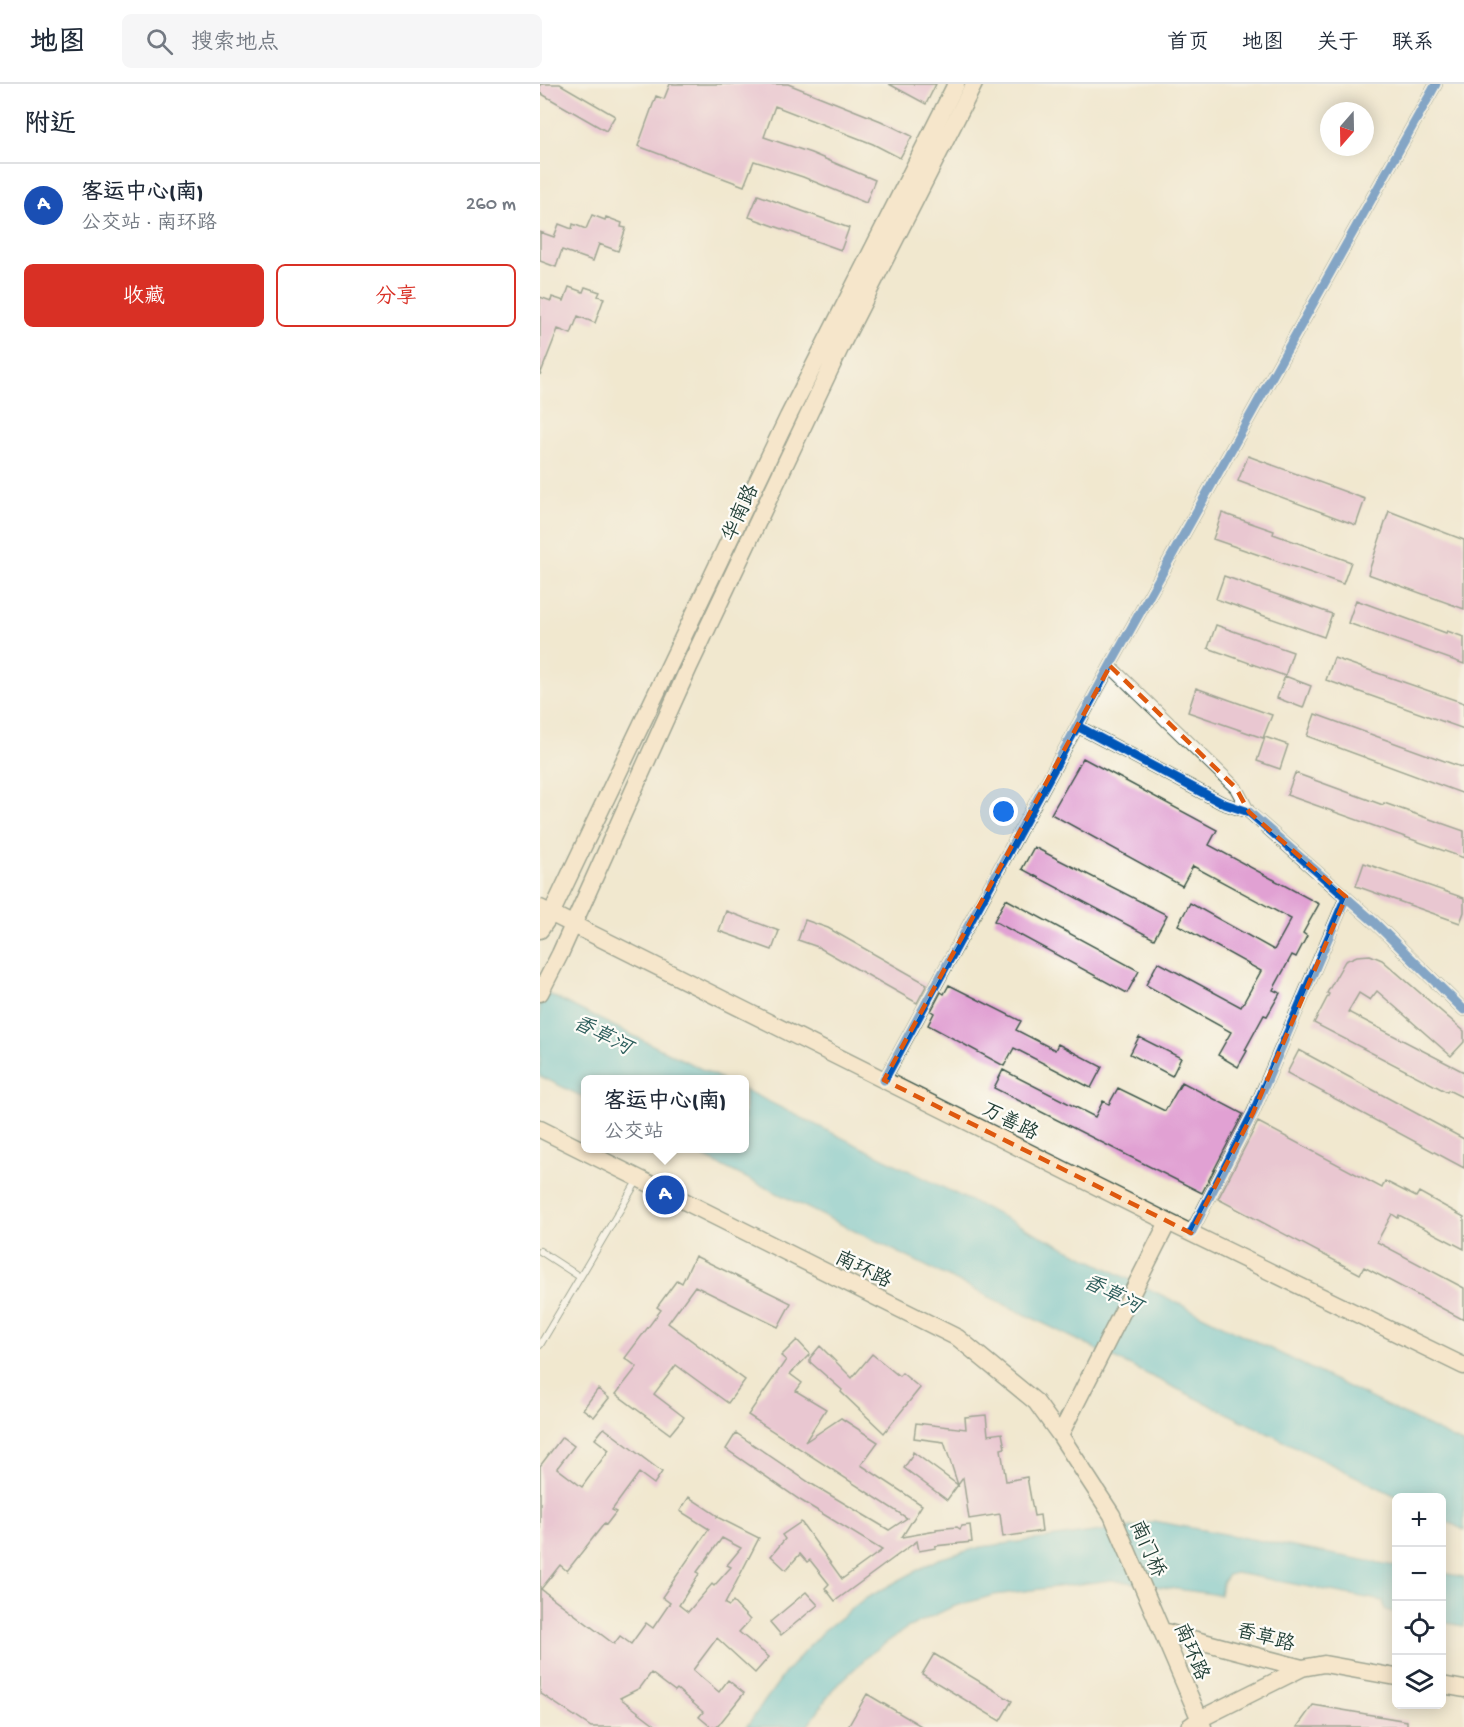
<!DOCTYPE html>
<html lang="zh">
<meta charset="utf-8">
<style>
:root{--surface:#fff;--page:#f6f6f7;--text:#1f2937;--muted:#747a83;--line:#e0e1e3;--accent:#d93025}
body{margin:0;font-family:"Gochi Hand","LXGW WenKai TC",sans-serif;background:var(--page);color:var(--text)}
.controls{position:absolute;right:18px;bottom:18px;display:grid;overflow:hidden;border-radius:9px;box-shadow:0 3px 15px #0003}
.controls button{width:54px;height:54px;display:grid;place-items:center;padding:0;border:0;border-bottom:2px solid var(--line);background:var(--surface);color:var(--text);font:30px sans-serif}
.compass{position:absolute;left:780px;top:18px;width:54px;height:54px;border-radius:50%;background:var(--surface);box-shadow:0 3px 15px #0003;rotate:200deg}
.you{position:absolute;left:464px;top:728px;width:21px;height:21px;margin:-15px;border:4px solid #fff;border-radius:50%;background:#1a73e8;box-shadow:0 0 0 9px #1a73e833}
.badge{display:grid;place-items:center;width:39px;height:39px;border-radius:50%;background:var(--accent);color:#fff;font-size:20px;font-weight:700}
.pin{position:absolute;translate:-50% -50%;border:3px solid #fff;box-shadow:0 2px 6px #0006}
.popup{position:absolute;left:41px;top:991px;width:168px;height:78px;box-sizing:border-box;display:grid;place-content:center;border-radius:9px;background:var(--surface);filter:drop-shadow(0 2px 4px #0005);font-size:20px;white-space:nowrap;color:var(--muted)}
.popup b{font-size:22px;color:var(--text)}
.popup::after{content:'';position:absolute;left:50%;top:100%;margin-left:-12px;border:12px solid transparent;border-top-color:var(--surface)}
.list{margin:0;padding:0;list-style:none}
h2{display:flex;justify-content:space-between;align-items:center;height:78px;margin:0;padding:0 24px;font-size:26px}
h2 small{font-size:20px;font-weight:400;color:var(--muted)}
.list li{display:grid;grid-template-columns:39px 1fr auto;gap:18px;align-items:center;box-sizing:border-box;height:84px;padding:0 24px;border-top:2px solid var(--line)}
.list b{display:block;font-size:22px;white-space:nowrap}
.list p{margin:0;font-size:20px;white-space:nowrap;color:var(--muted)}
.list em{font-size:20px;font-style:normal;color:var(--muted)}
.actions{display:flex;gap:12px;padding:18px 24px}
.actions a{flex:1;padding:14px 0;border:2px solid var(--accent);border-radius:9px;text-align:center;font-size:21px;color:var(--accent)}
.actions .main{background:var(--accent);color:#fff}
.icon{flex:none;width:33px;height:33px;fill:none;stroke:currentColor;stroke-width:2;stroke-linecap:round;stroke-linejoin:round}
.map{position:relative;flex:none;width:924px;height:1643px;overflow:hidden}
header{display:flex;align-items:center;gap:36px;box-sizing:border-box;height:84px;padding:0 30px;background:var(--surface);border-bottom:2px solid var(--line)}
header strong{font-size:28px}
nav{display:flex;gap:33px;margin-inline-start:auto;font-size:21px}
.search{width:420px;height:54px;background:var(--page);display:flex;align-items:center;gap:15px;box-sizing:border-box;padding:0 21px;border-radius:9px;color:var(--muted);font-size:22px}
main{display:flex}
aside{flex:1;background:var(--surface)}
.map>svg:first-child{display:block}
</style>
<header>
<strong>地图</strong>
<div class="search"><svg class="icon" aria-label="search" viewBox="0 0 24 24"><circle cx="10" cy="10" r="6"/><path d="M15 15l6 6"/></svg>搜索地点</div>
<nav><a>首页</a><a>地图</a><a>关于</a><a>联系</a></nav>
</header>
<main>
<aside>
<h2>附近<small></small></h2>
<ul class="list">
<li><span class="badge" style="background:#1a4fb4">A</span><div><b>客运中心(南)</b><p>公交站 · 南环路</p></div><em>260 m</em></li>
</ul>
<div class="actions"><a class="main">收藏</a><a>分享</a></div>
</aside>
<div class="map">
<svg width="924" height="1643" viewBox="0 0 924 1643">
<rect width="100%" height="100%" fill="#fdfcf7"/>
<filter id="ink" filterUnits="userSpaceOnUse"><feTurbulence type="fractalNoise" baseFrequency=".0167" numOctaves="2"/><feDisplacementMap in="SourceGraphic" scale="12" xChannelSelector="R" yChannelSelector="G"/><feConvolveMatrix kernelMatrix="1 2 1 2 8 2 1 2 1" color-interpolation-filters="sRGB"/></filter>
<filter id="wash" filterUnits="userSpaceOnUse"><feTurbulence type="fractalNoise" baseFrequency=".008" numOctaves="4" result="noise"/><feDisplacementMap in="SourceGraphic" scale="24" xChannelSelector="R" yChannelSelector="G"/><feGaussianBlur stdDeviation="1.35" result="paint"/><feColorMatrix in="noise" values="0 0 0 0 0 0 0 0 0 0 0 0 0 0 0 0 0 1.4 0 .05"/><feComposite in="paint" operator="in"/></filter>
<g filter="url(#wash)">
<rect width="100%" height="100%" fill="#f1e8cf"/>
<path fill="#58c3d2" stroke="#3c8083" stroke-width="1.5" d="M0,906L182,995L45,996V1014L0,992Z
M205,1006L924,1360V1446L902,1435V1414L858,1413L147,1065L204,1064Z
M614,1437L856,1482V1529L845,1526L843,1517L696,1489L688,1491L682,1499L680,1511L571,1496L454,1511L412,1523L367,1544L329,1571L292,1606L267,1643H206L245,1589L282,1548L323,1516L398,1475L441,1463L599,1442Z
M902,1489L924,1493V1542L902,1538Z"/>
<g id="blocks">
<path fill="#e1a1d3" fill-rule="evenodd" d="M0,0H20L75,32L66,47L0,9Z
M130,0H248L341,37L372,52L360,74L333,60L235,22L224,53L271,69L335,96L326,119L263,93L214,77L204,102L98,62L116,12L124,15Z
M349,0H396L386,20Z
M218,111L309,144L301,166L209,133Z
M52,131L65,136L66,133L82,139L81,143L86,144L78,167L59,160L53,177L22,166L16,183L0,177V148L14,153L19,140L32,145L33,140L46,145Z
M29,203L43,208L45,203L60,208L58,212L64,214L55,239L38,232L31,250L18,245L0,291V213L11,217L12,213L24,217Z
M708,372L825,415L816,441L698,397Z
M849,427L924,456V525L828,490Z
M682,429L734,447L733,450L811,478L803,500L673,455Z
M684,492L792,530L784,553L676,515Z
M816,516L906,549L907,547L924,553V580L808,539Z
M676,541L753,568L745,592L668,564Z
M794,574L924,619V645L786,596Z
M745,592L771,602L763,624L737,614Z
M656,604L732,631L723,654L648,628Z
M775,630L924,684V710L767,652Z
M725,653L748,661L740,685L717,677Z
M543,674L677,746L669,761L779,820L763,849L767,852L756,873L752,871L733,906L740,909L727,932L724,931L705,966L707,967L698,983L678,971L691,948L606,901L618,878L701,923L721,887L638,841L650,819L734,866L751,835L653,782L642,802L511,730Z
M755,689L843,721L844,719L924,747V774L747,711Z
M494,763L627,831L614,855L482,785Z
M824,779L924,814V828L920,839L816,802Z
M466,815L599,887L587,909L454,837Z
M186,827L239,847L232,866L179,847Z
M265,836L288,844L387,900L377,919L278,863L258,856Z
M830,871L842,876L924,947V958L911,972L837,907L830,916L819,909L808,928L924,988V1014L908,1006L907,1008L774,939L789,910L787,909L805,877L817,872Z
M409,901L481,937L476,946L515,966L518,960L562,983L551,1004L474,964L464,982L388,941L394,929L391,927L401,908L404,910Z
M599,953L641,974L632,992L590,970Z
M759,966L924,1055V1084L747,989Z
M463,986L555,1033L563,1017L569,1020L578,1004L625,1027L642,998L703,1030L662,1109L454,1004Z
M718,1038L842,1104L845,1097L876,1113L879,1108L924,1133V1165L859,1131L858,1134L852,1130L837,1158L924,1204V1236L824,1183L820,1190L678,1115Z
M155,1172L251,1219L238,1243L155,1202L128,1239L205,1296L188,1319L136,1281L114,1310L144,1333L130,1350L76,1310L97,1283L85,1274L121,1226L117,1223L137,1196L142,1199Z
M257,1256L270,1270L250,1290L262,1299L256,1307L286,1325L265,1358L301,1334L338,1358L321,1381L382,1421L362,1453L396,1447V1445L417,1443L420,1445L422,1442L430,1441L432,1458L395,1462L396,1464L379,1467L377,1457L295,1517L285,1504L289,1500L270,1476L267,1478L260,1470L246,1486L231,1472L245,1455L242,1451L261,1438L302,1495L342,1466L260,1416L186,1365L196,1349L270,1399L349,1446L367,1434L208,1331L246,1276L241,1272Z
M280,1262L312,1294L332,1270L359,1292L362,1289L380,1304L344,1349L301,1308L302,1306L270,1278V1274Z
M58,1305L69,1314L54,1333L43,1325Z
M446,1331L448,1351L462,1349L465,1364L461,1365L466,1397L487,1393L494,1432L500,1431L502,1447L463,1453L460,1430L429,1435L423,1394L407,1416L364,1384L372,1372L373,1368L418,1401L404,1358L374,1354L376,1339L426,1345L425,1333Z
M64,1344L122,1388L114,1400L99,1389L72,1426L76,1428L66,1441L64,1440L27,1487L20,1481L1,1505L74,1560L80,1552L91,1560L106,1539L113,1544L130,1519L122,1513L169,1445L140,1427L149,1413L178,1432L177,1433L219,1454L185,1520L189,1522L193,1518L210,1536L199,1548L229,1573L215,1589L177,1554L153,1586L179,1608L188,1596L204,1609L177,1643H171L159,1633L163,1628L137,1605L135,1607L111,1589L100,1604L80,1614L118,1643H51L0,1609V1382L22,1353L34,1362L17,1384L42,1403L69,1366L55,1355ZM182,1454L201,1464L187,1481L191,1483L174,1502L172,1500L148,1528L139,1521L159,1490L157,1488Z
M266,1508L278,1521L241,1551L230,1538Z
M394,1570L472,1617L460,1637L382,1590Z
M327,1610L383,1643H308Z
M773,1621L867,1637V1643H757Z"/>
</g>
</g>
<g filter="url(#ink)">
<use href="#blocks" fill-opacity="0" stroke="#3e574b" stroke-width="1.5"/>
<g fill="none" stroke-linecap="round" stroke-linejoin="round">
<defs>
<path id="lane" d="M0,1167L40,1193
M0,1261L97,1097"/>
<path id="street" d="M570,582L696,704L709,728
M537,642L682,719L709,728L833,837L924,926
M344,996L570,582L896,0
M651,1149L713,1029L806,813"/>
<path id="secondary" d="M0,824L628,1138L924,1282
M0,846L11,830L248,333L416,0
M0,909L20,870L149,583L302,260L434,0
M0,1045L418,1254L496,1318L520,1351L572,1431L663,1643
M520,1351L628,1138
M622,1547L762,1584L784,1580L856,1593
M902,1601L924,1605
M649,1643L660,1635L762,1584"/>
</defs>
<use href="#lane" stroke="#3e574b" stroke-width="8"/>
<use href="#street" stroke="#3e574b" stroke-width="14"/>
<use href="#secondary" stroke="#3e574b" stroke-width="19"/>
<use href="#lane" stroke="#fff" stroke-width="6"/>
<use href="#street" stroke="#fff" stroke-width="12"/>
<use href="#secondary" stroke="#fde5c5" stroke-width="16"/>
<defs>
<path id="cycleway" d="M537,642L682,719L709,728L833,837L924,926
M344,996L570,582L896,0
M651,1149L713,1029L806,813"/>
</defs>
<use href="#cycleway" stroke="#fdfcf7" stroke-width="13"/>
<use href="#cycleway" stroke="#0057b8" stroke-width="9"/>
</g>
</g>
<path d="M0 0H924V1643H0ZM570,582L696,704L709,728L806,813L713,1029L651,1149L344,996Z" fill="#f1e8cf" fill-opacity=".55" fill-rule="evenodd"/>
<path fill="none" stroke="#de580e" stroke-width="4.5" stroke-dasharray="12 8" stroke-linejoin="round" d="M570,582L696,704L709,728L806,813L713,1029L651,1149L344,996Z"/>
<g text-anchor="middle" stroke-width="4.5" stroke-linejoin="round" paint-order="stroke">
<g font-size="20" fill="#1f3d34" stroke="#fdfcf7">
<text transform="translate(199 428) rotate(-65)" y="7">华南路</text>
<text transform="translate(471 1036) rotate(27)" y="7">万善路</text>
<text transform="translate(324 1184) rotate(26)" y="7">南环路</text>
<text transform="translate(609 1464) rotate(66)" y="7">南门桥</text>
<text transform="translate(726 1552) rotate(15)" y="7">香草路</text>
<text transform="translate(653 1567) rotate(67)" y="7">南环路</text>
</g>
<g font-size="21" font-style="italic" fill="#2d5e5c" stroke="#fdfcf7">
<text transform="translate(63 950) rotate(27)" y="7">香草河</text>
<text transform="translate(573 1209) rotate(27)" y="7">香草河</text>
</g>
</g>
</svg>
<div class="controls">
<button>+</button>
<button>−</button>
<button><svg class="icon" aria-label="locate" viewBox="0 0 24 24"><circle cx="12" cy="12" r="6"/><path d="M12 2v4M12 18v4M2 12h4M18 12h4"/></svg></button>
<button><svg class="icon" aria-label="layers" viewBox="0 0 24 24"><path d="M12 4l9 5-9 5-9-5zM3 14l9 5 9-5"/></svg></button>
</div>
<svg class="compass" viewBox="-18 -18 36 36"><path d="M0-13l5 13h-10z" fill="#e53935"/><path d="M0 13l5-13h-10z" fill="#747a83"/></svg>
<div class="you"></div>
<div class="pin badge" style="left:125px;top:1111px;background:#1a4fb4">A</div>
<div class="popup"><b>客运中心(南)</b>公交站</div>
</div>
</main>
